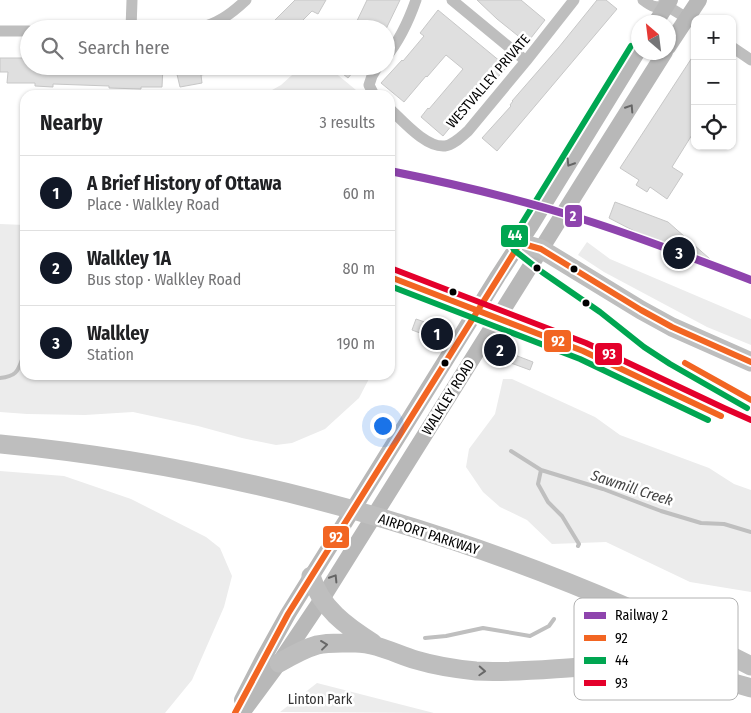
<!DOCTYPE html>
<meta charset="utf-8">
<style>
:root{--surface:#fff;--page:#f2f2f2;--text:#202124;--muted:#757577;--line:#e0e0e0;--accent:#111827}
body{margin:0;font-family:"Fira Sans Condensed",sans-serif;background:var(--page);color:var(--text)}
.controls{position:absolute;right:15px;top:15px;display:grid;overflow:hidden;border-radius:10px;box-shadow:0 1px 4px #0004}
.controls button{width:45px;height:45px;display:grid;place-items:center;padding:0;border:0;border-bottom:1px solid var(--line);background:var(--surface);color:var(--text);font:25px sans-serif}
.compass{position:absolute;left:631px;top:15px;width:45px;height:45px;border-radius:50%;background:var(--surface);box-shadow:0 1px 4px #0004;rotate:332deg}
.you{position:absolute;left:382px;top:425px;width:18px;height:18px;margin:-12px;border:4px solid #fff;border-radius:50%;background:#1a73e8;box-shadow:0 0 0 8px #1a73e833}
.badge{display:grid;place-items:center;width:32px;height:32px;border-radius:50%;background:var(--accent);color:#fff;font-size:16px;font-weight:700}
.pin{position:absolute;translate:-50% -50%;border:2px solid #fff;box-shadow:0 1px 5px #0006}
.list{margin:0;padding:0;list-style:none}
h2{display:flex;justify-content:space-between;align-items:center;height:65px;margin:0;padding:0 20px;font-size:21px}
h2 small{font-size:16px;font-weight:400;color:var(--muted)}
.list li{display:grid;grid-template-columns:32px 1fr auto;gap:15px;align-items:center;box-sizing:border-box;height:75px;padding:0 20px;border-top:1px solid var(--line)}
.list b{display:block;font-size:19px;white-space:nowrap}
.list p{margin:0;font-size:16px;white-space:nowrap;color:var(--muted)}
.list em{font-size:16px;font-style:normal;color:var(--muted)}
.icon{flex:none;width:28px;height:28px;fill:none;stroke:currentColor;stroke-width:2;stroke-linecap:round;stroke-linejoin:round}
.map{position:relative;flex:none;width:751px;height:713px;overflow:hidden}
.search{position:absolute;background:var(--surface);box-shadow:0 1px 4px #0004;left:20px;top:20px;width:375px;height:55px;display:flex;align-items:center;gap:12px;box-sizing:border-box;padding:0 18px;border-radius:28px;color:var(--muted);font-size:19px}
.panel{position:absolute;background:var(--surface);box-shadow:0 1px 4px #0004;left:20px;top:90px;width:375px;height:290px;border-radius:15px}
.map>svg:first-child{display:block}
</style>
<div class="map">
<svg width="751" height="713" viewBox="0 0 751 713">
<rect width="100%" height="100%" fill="#fff"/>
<path fill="#ececec" d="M302,66H327L362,95H263L281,85Z
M0,224L25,225V375H371L359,398L325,429L292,443L276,445L242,438L198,426L133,412L85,415L27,414L0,412Z
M587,242L610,259L751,319V345L707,327L604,272L578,255Z
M503,379H512L595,417L620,435L709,468L734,484L751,490V592L690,582L606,542L552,544L527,520L500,507L483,492L466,467L469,449L495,414Z
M0,471L64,476L131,499L206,537L220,548L232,576L224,607L192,680L165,713H0Z
M317,683L434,713L280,712Z"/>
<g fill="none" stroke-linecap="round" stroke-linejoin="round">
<path stroke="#bfbfbf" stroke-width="4" d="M0,378C20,376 18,368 25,352
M511,451L541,470L603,489L661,511L701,523L724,524L751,532
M541,470L538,484L548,502L562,516L579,544L578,546
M425,638L446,636L483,628L530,636L549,626L554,619"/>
</g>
<path fill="#dfdfdf" stroke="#c7c7c7" d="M295,0H326L318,14L312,11L294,29H281L274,21Z
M367,0H400L386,29H362L355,25Z
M477,0H521L545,20L527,43L497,19Z
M597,0H606L617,9L497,151L482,138L511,106L510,105L513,101H512L559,47Z
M438,10L507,67L487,89L484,86L443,136L421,117L428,108L429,109L463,69L446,55L427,77L426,76L404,102L381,83L402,60L403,61L424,36L420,33Z
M695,53V130L672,167L683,174L667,199L650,187L647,192L636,185L639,180L620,168Z
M0,58H27V60H29V66H163L162,87H141V89L109,88V86L53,84V87L35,86V83H7L8,72H0Z
M175,66H223V71L201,75L202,83L180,87Z
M333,66H358L348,78Z
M615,202L668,222L710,259V260L636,232L609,218Z
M416,319L442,328L436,339L412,330Z
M494,347L533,362L530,370L489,355Z"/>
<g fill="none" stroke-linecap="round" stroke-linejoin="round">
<path stroke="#bebebe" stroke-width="11" d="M452,0L526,61
M643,0C652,7 655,8 667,6
M664,0L667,6L695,23
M131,29L132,0
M196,29C217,24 230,15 246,0
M0,31H29
M732,47L751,60
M386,57C400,40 409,20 416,0
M374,95L369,85L372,76L378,66
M390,109C403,121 426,148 445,146C453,145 461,137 468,131L526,61L574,0"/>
<path stroke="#b8b8b8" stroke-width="16" d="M656,22L670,0
M668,47L699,0
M242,700L263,659L288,614L498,276L530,227L638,51
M242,713L279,663L322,599L590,171L665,52"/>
<path stroke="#bebebe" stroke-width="19" d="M520,243L541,249L641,310L672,327L751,362
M0,444C261,469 518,546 751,666
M311,576C321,608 346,626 373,643
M279,663C291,656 303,649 317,645C328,642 343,643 355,643C377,643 396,654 416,660C436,666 456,669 476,671C511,673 547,669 582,667C643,664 693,670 751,688"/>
<defs>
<path id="bus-1" d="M390,277L583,351L721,416
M685,363L751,400
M235,713L288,614L520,243L541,249L641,310L672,327L751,362"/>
<path id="bus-2" d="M631,46L513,238L512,246L514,250L542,272L600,312L644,347L670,364L747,408
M390,286L580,359L708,420"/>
<path id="bus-3" d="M393,269L586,343L724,408L751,420"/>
</defs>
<use href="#bus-1" stroke="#fff" stroke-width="10"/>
<use href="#bus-2" stroke="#fff" stroke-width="10"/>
<use href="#bus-3" stroke="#fff" stroke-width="10"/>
<use href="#bus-1" stroke="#f26522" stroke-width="6"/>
<use href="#bus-2" stroke="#00a651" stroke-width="6"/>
<use href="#bus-3" stroke="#e4002b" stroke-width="6"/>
<defs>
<path id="rail-1" d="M390,171C455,184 519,199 582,219C640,237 695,259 751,280"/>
</defs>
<use href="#rail-1" stroke="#fff" stroke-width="11"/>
<use href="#rail-1" stroke="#8e44ad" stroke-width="8"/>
</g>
<defs><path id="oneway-chevron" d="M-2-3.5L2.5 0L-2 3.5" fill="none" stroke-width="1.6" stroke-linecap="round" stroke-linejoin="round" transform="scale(1.25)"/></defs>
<g stroke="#656565">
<use href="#oneway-chevron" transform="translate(630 108) rotate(-57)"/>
<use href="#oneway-chevron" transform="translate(570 163) rotate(122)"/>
<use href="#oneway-chevron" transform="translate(334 578) rotate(-58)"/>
</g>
<g stroke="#686868">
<use href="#oneway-chevron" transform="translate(324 645) rotate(-7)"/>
<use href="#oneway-chevron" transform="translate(482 671) rotate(3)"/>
</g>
<g fill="#000" stroke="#fff" stroke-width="2">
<circle cx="537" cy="268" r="4.5"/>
<circle cx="574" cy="269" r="4.5"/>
<circle cx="453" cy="292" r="4.5"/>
<circle cx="586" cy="303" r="4.5"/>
<circle cx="445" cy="363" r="4.5"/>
</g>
<g text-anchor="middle" stroke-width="5" stroke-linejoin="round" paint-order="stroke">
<g font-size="14" fill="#000" stroke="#fff">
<text transform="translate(488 81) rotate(-49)" y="5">WESTVALLEY PRIVATE</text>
<text transform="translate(448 397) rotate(-58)" y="5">WALKLEY ROAD</text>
<text transform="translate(429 534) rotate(18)" y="5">AIRPORT PARKWAY</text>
</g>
<g font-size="14" fill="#333" stroke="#fff">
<text x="320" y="704">Linton Park</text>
</g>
<g font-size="15" font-style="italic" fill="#444" stroke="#fff">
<text transform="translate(632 488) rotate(18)" y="5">Sawmill Creek</text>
</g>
</g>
<rect x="574" y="598" width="164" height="102" rx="8" fill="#fff" stroke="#b2b2b2" stroke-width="1"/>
<rect x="584" y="612" width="22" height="7" fill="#8e44ad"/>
<rect x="584" y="635" width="22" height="6" fill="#f26522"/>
<rect x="584" y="657" width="22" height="7" fill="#00a651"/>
<rect x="584" y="680" width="22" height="6" fill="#e4002b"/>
<g font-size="14" fill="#000">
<text x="615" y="620">Railway 2</text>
<text x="615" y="643">92</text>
<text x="615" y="665">44</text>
<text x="615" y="688">93</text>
</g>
<g stroke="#fff" stroke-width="2">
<rect x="564" y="204" width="19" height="24" rx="5" fill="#8e44ad"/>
<rect x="500" y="224" width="29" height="24" rx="5" fill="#00a651"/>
<rect x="543" y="329" width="29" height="24" rx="5" fill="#f26522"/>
<rect x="594" y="342" width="29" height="24" rx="5" fill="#e4002b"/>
<rect x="322" y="525" width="28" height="24" rx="5" fill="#f26522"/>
</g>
<g font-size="14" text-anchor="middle" font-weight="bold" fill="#fff">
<text x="573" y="221">2</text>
<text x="515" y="240">44</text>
<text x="558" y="346">92</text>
<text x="609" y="359">93</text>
<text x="336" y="542">92</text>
</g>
</svg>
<div class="controls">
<button>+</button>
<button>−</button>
<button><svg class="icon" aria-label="locate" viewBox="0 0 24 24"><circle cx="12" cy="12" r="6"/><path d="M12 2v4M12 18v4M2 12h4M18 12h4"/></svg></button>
</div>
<svg class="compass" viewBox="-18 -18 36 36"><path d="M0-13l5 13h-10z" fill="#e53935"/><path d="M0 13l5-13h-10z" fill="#757577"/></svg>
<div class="you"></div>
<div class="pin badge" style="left:437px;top:334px">1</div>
<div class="pin badge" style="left:500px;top:350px">2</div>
<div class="pin badge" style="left:679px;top:253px">3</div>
<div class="search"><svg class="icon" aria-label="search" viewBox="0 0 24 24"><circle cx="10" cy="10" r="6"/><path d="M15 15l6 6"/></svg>Search here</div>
<section class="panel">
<h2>Nearby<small>3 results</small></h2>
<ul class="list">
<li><span class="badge">1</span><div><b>A Brief History of Ottawa</b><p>Place · Walkley Road</p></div><em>60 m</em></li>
<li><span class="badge">2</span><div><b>Walkley 1A</b><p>Bus stop · Walkley Road</p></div><em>80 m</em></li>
<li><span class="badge">3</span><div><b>Walkley</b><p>Station</p></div><em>190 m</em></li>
</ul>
</section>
</div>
